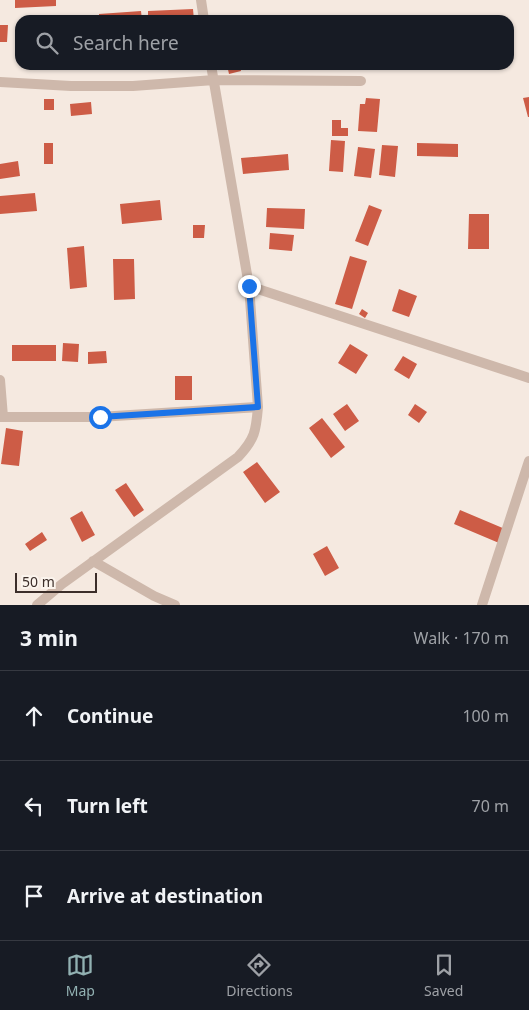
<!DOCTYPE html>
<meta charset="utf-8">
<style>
:root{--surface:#171b24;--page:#242831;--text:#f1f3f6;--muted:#9ea1a6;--line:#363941;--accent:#92b1b2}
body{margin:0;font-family:"Noto Sans",sans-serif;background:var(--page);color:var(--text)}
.scale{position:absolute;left:15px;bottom:12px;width:82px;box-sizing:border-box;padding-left:5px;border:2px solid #3c2e2a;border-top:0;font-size:14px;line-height:18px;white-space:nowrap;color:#3c2e2a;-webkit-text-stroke:4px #fbf4ed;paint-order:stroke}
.stop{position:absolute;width:15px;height:15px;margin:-11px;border:4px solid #1a73e8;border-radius:50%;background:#fff}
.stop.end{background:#1a73e8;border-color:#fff;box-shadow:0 1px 5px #0008}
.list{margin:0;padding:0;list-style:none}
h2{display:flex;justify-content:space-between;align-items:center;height:65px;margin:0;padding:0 20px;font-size:21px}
h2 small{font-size:16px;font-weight:400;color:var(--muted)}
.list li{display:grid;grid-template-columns:32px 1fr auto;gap:15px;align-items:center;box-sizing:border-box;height:90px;padding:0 20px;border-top:1px solid var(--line)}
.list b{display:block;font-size:19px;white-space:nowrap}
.list em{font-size:16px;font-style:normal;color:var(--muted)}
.icon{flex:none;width:28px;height:28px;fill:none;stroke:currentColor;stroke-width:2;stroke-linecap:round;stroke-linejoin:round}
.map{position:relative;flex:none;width:529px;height:605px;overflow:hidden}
.search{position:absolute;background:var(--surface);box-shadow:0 1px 4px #0004;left:15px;right:15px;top:15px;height:55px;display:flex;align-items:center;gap:12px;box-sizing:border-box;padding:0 18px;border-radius:15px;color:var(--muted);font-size:19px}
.sheet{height:335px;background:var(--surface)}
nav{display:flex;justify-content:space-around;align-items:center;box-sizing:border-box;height:70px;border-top:1px solid var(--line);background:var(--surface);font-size:14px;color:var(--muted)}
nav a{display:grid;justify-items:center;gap:2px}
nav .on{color:var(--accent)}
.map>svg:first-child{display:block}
</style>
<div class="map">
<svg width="529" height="605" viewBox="0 0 529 605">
<rect width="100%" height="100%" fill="#f5e9e0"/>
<path fill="#cd5c46" d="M15,0H56V6L15,8Z
M193,9L194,20H148V11Z
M141,11L142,20H99V14Z
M0,25H8L7,42H0Z
M227,65H240L241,71L229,74Z
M529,97V117H528L523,98Z
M366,98L380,99L377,132L358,131L360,104H365Z
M44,99H54V110H44Z
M91,102L92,114L71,116L70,104Z
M332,120H341V128H348V136H332Z
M331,140L345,141L343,172L329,171Z
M44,143H53V164H44Z
M417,143L458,144V157L417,156Z
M382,145L398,146L395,177L379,175Z
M358,147L375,149L371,178L354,176Z
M288,154L289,170L243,174L241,158Z
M18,161L20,176L0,179V164Z
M35,193L37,211L0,214V196Z
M160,200L162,220L122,224L120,204Z
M369,205L382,210L368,246L355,241Z
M267,208L305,209L304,229L266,227Z
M469,214H489V249H468Z
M193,225H205L204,238H193Z
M270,233L294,235L292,251L269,249Z
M84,246L87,287L70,289L67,248Z
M350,256L367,261L352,309L335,304Z
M113,259H134L135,299L114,300Z
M399,289L417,296L409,317L392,311Z
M362,309L368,313L365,318L359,314Z
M63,343L79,344L78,362L62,361Z
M350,344L368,355L356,374L338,363Z
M12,345H56V361H12Z
M106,351L107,363L88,364V352Z
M403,356L417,364L409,379L394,370Z
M175,376H192V400H175Z
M347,404L359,421L345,431L333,414Z
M415,404L427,412L419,423L408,415Z
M322,418L345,447L331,458L309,428Z
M6,428L23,431L19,466L1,464Z
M257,462L280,492L265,503L243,472Z
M126,483L144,510L134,517L115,490Z
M460,510L505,529L499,543L454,524Z
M82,511L95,535L82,542L70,518Z
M42,532L47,540L30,551L25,544Z
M327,546L339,568L325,576L313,554Z"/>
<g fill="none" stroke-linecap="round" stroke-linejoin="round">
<path stroke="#ceb8ab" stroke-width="10" d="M201,0L204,20
M0,82L71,86H133L214,80L361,81
M249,286L529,378
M0,380L3,417
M0,417H99L258,407
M93,561L154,596L175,605
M37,605L62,584L238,457C255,439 256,431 258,407L249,286L211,65
M482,605L529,461"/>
</g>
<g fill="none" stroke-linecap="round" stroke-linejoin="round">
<path stroke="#1a73e8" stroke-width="6" d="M100,417L258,407L249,286"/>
</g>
</svg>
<div class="scale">50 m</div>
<div class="stop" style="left:100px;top:417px"></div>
<div class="stop end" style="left:249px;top:286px"></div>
<div class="search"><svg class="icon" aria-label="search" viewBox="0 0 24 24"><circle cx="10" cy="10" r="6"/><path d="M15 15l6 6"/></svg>Search here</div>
</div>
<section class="sheet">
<h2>3 min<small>Walk · 170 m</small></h2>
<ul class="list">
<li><svg class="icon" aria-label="ahead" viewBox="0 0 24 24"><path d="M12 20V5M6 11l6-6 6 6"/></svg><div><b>Continue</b></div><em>100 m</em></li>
<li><svg class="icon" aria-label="left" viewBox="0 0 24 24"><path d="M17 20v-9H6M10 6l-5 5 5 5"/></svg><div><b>Turn left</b></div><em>70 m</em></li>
<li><svg class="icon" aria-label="arrive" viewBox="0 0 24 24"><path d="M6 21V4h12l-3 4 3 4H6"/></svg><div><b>Arrive at destination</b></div></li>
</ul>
</section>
<nav>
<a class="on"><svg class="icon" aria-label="map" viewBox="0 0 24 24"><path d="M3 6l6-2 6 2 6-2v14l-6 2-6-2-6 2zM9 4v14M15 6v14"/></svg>Map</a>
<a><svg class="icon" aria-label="directions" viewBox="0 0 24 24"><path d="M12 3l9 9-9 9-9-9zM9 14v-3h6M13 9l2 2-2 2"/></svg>Directions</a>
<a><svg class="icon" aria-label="saved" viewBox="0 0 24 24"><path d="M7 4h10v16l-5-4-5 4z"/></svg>Saved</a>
</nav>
